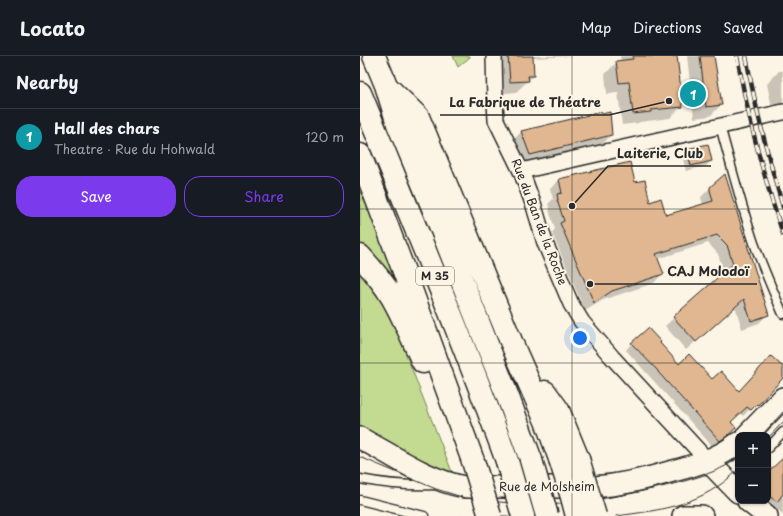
<!DOCTYPE html>
<meta charset="utf-8">
<style>
:root{--surface:#171b24;--page:#242831;--text:#f1f3f6;--muted:#9ea1a6;--line:#363941;--accent:#7c3aed}
body{margin:0;font-family:"Playpen Sans",sans-serif;background:var(--page);color:var(--text)}
.controls{position:absolute;right:12px;bottom:12px;display:grid;overflow:hidden;border-radius:8px;box-shadow:0 1px 3px #0004}
.controls button{width:36px;height:36px;display:grid;place-items:center;padding:0;border:0;border-bottom:1px solid var(--line);background:var(--surface);color:var(--text);font:20px sans-serif}
.you{position:absolute;left:220px;top:282px;width:14px;height:14px;margin:-10px;border:3px solid #fff;border-radius:50%;background:#1a73e8;box-shadow:0 0 0 6px #1a73e833}
.badge{display:grid;place-items:center;width:26px;height:26px;border-radius:50%;background:var(--accent);color:#fff;font-size:13px;font-weight:700}
.pin{position:absolute;translate:-50% -50%;border:2px solid #fff;box-shadow:0 1px 4px #0006}
.list{margin:0;padding:0;list-style:none}
h2{display:flex;justify-content:space-between;align-items:center;height:52px;margin:0;padding:0 16px;font-size:17px}
h2 small{font-size:13px;font-weight:400;color:var(--muted)}
.list li{display:grid;grid-template-columns:26px 1fr auto;gap:12px;align-items:center;box-sizing:border-box;height:56px;padding:0 16px;border-top:1px solid var(--line)}
.list b{display:block;font-size:15px;white-space:nowrap}
.list p{margin:0;font-size:13px;white-space:nowrap;color:var(--muted)}
.list em{font-size:13px;font-style:normal;color:var(--muted)}
.actions{display:flex;gap:8px;padding:12px 16px}
.actions a{flex:1;padding:9px 0;border:1px solid var(--accent);border-radius:16px;text-align:center;font-size:14px;color:var(--accent)}
.actions .main{background:var(--accent);color:#fff}
.map{position:relative;flex:none;width:423px;height:460px;overflow:hidden}
header{display:flex;align-items:center;gap:24px;box-sizing:border-box;height:56px;padding:0 20px;background:var(--surface);border-bottom:1px solid var(--line)}
header strong{font-size:19px}
nav{display:flex;gap:22px;margin-inline-start:auto;font-size:14px}
main{display:flex}
aside{flex:1;background:var(--surface)}
.map>svg:first-child{display:block}
</style>
<header>
<strong>Locato</strong>
<nav><a>Map</a><a>Directions</a><a>Saved</a></nav>
</header>
<main>
<aside>
<h2>Nearby<small></small></h2>
<ul class="list">
<li><span class="badge" style="background:#0f9aa8">1</span><div><b>Hall des chars</b><p>Theatre · Rue du Hohwald</p></div><em>120 m</em></li>
</ul>
<div class="actions"><a class="main">Save</a><a>Share</a></div>
</aside>
<div class="map">
<svg width="423" height="460" viewBox="0 0 423 460">
<rect width="100%" height="100%" fill="#fcf5e5"/>
<filter id="ink" filterUnits="userSpaceOnUse"><feTurbulence type="fractalNoise" baseFrequency=".025" numOctaves="2"/><feDisplacementMap in="SourceGraphic" scale="8" xChannelSelector="R" yChannelSelector="G"/><feConvolveMatrix kernelMatrix="1 2 1 2 8 2 1 2 1" color-interpolation-filters="sRGB"/></filter>
<g filter="url(#ink)">
<path fill="#c2db91" stroke="#76835e" d="M93,0H110V1L98,11Z
M0,127L39,235L0,188Z
M0,216L31,260L94,421L0,374Z"/>
<path fill="#0003" d="M135,0H216L172,2L173,20L156,36L138,38Z
M260,0H315L322,50L310,62L280,66L278,67L262,69L258,37L247,38L245,18L257,6H261Z
M327,0H353L361,49L350,60L334,62Z
M419,15H423V49L412,52L407,28Z
M161,76L251,79L239,92L158,111L149,88Z
M327,94L351,105L346,110L326,115L322,99Z
M269,108L274,128L289,147L306,160L343,149L341,141L350,132L408,258L399,267L382,273L375,250L326,294L305,270L364,217L358,198L348,187L297,203L302,218L294,227L243,244L225,255L192,177L195,173L189,154L190,153L188,148L193,143L190,133L199,124Z
M272,287L352,325L379,336L423,312V319L422,323L390,355L389,354L383,360L380,357L370,366L368,378L359,387L353,391L292,323L266,294Z
M423,403V458L406,445H408V418Z"/>
<path fill="#e0b790" stroke="#2b2b2b" d="M148,0H173L174,20H168L169,25L150,26Z
M273,0H317L323,51L291,54V56L273,58L269,26L259,27L256,5L273,3Z
M340,0H354L362,49L346,51Z
M241,56L242,58L250,56L252,79L170,99L161,75Z
M348,88L352,105L331,110L327,93Z
M270,106L275,126L285,124L290,146L301,142L306,159L353,145L350,134V131L365,118L409,259L391,265L384,243L336,286L313,261L373,208L367,189L357,179L296,198L304,218L252,235L234,247L200,167L204,165L197,144H198L197,138L202,137L199,123Z
M288,272L301,286L300,287L319,308L329,298L352,323L361,315L379,335L411,300L423,311V322L398,349L397,348L391,354L387,351L371,366L376,372L367,380L360,385L298,316V315L271,287Z
M423,402V438L417,446L408,439V416Z"/>
<g fill="none" stroke-linecap="round" stroke-linejoin="round">
<defs>
<path id="lane" d="M360,70C371,109 381,149 394,187C403,212 413,235 423,258
M408,392L423,376
M0,423C25,428 50,430 75,429
M0,444L64,460"/>
<path id="street" d="M134,0L135,45L136,64L161,115L174,150L185,187L211,248L222,266L252,301L347,404
M161,115L423,56"/>
<path id="secondary" d="M387,379L423,342
M0,382C34,400 67,424 105,431H234C261,429 287,423 313,415C336,409 359,402 378,387
M347,404L378,436
M388,445L407,460
M323,460H342"/>
<path id="highway" d="M14,0L26,29L38,68L74,154L149,344L171,404
M28,32L58,61L155,295L186,365L200,403
M0,37C50,159 102,281 147,405
M0,99L50,231L113,405
M0,200C12,213 23,226 32,241C44,262 53,284 63,306
M185,336L198,354L218,403"/>
</defs>
<use href="#lane" stroke="#2b2b2b" stroke-width="11"/>
<use href="#street" stroke="#2b2b2b" stroke-width="18"/>
<use href="#secondary" stroke="#2b2b2b" stroke-width="24"/>
<use href="#highway" stroke="#2b2b2b" stroke-width="25"/>
<use href="#lane" stroke="#fcf5e5" stroke-width="8"/>
<use href="#street" stroke="#fcf5e5" stroke-width="15"/>
<use href="#secondary" stroke="#fcf5e5" stroke-width="21"/>
<use href="#highway" stroke="#fcf5e5" stroke-width="22"/>
<path stroke="#2b2b2b" stroke-width="1" d="M402,379L423,356
M408,382L423,366
M0,401L76,433L105,442L139,446L187,449L213,447L225,446C260,439 294,434 328,424C345,419 364,413 378,402
M103,460H149
M256,460C303,454 342,449 378,414"/>
<defs>
<path id="rail" d="M377,0C388,61 403,120 423,178
M386,0C395,51 408,101 423,151"/>
</defs>
<use href="#rail" stroke="#2b2b2b" stroke-width="4.5"/>
<use href="#rail" stroke="#fcf5e5" stroke-width="3" stroke-dasharray="9" stroke-linecap="butt"/>
<defs>
<path id="highway-bridge" d="M200,403L212,441L217,460
M218,403L235,460
M171,404L187,460
M113,405L130,460
M147,405L163,460"/>
</defs>
<use href="#highway-bridge" stroke="#2b2b2b" stroke-width="25" stroke-linecap="butt"/>
<use href="#highway-bridge" stroke="#fcf5e5" stroke-width="22"/>
</g>
</g>
<path fill="none" stroke="#2b2b2b" stroke-width="1" stroke-opacity="0.55" d="M212,0V460M0,153H423M0,307H423"/>
<g text-anchor="middle" stroke-width="4" stroke-linejoin="round" paint-order="stroke">
<rect fill="#fcf5e5" stroke="#6a6863" stroke-width="1" x="56" y="211" width="38" height="18" rx="3"/>
<g font-size="11" font-weight="bold" fill="#2b2b2b">
<text x="75" y="224">M 35</text>
</g>
<g font-size="12" fill="#2b2b2b" stroke="#fcf5e5">
<text transform="translate(179 166) rotate(69)" y="4">Rue du Ban de la Roche</text>
<text x="187" y="435">Rue de Molsheim</text>
</g>
</g>
<path fill="none" stroke="#2b2b2b" stroke-width="1.5" d="M309 45L249 59H80M212 150L248 110H351M230 228L299 228H397"/>
<g fill="#2b2b2b" stroke="#fcf5e5" stroke-width="1.5">
<circle cx="309" cy="45" r="4"/>
<circle cx="212" cy="150" r="4"/>
<circle cx="230" cy="228" r="4"/>
</g>
<g font-size="13" text-anchor="middle" font-weight="bold" fill="#2b2b2b" stroke="#fcf5e5" stroke-width="4" stroke-linejoin="round" paint-order="stroke">
<text x="165" y="51">La Fabrique de Théatre</text>
<text x="300" y="102">Laiterie, Club</text>
<text x="348" y="220">CAJ Molodoï</text>
</g>
</svg>
<div class="controls">
<button>+</button>
<button>−</button>
</div>
<div class="you"></div>
<div class="pin badge" style="left:333px;top:38px;background:#0f9aa8">1</div>
</div>
</main>
